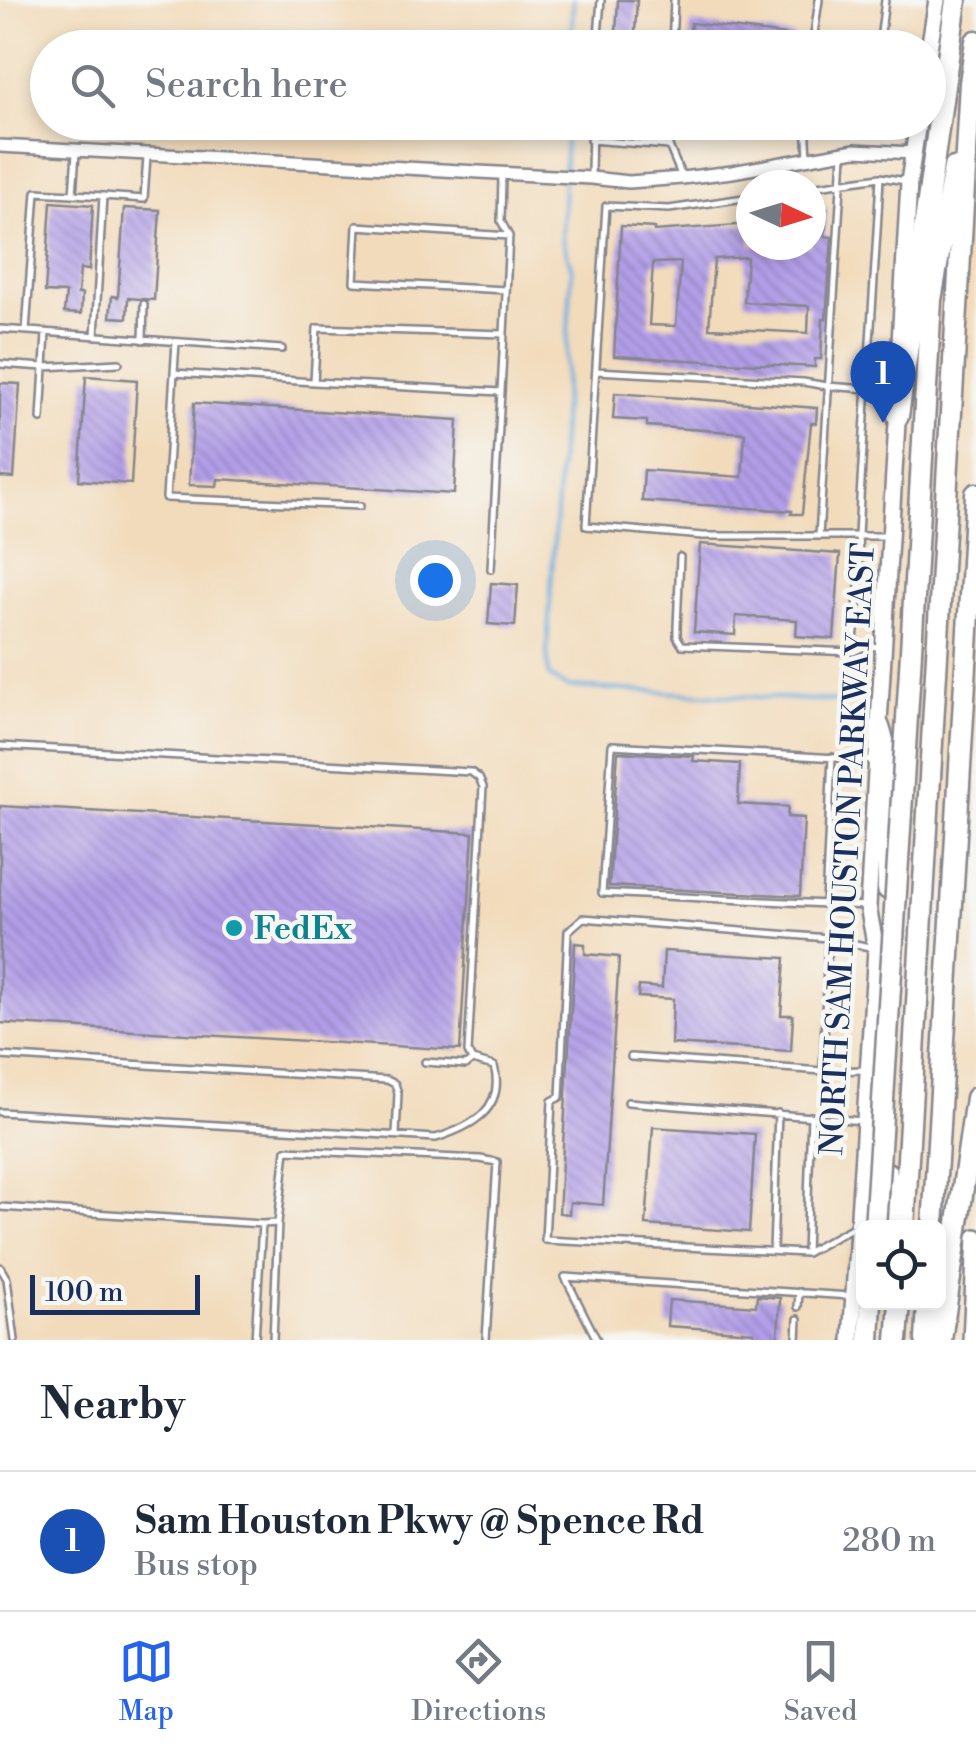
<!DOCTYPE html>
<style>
:root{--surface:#fff;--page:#f6f6f7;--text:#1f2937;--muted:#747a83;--line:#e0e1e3;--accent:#2563eb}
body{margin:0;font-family:"Libre Bodoni",serif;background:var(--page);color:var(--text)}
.controls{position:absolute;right:30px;bottom:30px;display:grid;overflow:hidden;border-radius:15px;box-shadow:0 5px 15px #0003}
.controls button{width:90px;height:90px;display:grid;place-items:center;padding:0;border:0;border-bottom:2px solid var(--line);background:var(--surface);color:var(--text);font:50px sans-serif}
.compass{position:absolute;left:736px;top:170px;width:90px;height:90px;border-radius:50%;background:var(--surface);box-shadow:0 5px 15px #0003;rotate:94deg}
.scale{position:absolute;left:30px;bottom:25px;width:170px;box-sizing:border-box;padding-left:10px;border:5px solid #1b2f5e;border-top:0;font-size:28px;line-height:35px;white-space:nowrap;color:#1b2f5e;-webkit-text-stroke:8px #f6f6f2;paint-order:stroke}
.you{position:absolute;left:435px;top:580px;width:35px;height:35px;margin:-25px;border:8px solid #fff;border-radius:50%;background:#1a73e8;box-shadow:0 0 0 15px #1a73e833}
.badge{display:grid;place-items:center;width:65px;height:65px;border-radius:50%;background:var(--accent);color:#fff;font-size:32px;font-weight:700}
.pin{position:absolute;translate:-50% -82px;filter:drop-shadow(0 2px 5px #0008)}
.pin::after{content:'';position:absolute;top:52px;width:35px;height:30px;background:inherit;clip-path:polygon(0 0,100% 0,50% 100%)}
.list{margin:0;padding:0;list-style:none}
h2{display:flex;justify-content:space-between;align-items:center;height:130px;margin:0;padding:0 40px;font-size:42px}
h2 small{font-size:32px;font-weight:400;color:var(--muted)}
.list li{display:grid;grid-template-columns:65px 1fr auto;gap:30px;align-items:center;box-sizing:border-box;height:140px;padding:0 40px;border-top:2px solid var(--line)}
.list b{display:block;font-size:38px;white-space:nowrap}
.list p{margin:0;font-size:32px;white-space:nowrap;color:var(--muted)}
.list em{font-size:32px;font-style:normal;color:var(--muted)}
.icon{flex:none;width:55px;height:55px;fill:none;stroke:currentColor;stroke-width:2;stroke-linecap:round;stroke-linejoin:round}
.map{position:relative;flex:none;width:976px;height:1340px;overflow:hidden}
.search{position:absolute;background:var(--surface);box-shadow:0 5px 15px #0003;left:30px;right:30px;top:30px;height:110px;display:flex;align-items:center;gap:25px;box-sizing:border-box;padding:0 35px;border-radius:55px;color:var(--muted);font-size:38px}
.sheet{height:270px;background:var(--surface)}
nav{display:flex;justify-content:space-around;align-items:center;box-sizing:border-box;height:140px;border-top:2px solid var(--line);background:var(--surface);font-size:28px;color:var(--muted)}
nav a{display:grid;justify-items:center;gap:5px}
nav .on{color:var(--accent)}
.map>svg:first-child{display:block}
</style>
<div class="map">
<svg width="976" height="1340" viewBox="0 0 976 1340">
<defs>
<pattern id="building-back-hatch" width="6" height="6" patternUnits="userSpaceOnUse" patternTransform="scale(2.5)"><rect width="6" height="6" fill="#b39fe8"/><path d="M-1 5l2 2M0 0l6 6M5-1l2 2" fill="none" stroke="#9182bf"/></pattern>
</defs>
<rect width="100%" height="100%" fill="#f6f6f2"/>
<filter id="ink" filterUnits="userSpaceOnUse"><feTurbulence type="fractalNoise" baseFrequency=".01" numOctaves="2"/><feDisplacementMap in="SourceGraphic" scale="20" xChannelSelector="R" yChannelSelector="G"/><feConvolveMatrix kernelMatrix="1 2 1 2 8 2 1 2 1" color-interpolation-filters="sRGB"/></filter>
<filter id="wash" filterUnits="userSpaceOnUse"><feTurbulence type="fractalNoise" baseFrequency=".0048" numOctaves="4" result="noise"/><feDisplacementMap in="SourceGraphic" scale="40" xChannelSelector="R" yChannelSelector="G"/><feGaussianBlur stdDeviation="2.25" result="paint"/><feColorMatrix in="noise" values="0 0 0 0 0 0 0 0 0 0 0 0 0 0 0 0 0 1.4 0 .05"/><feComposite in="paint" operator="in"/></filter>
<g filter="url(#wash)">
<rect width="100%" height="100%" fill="#f2dbbb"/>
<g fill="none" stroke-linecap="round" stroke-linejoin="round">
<path stroke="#67aadc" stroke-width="4" d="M571,48L573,0
M566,122L562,239L572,269L547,650L549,676L567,687L874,703"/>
</g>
<g id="blocks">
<path fill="url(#building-back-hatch)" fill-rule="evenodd" d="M618,0H637L634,48H615Z
M691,23L794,36L793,48H688Z
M51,202L93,205L89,270L80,269L78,294H82L81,314L64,313L66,293L45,292Z
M811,207L827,208L825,236L832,237L826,319H823L821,359H815V367L614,356L621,226L654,228V231L751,224V245H811ZM747,257L744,302L809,306L808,333L709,328L714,259ZM681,262L676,326L649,325L653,263Z
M124,208L160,210L154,300L128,298L127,318L110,317L112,296L118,297Z
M86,376L137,380L131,484L79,480Z
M0,383L20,384L14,478L0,477Z
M615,393L817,408L816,423H811L802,514H791L792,511L642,501L644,470L742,477L745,433L647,426V421L613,419Z
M194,403L458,420L454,494L218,479L217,486L189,485Z
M700,544L840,554L834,639L796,636L797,620L736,616L735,635L694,632Z
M491,583L518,585L515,626L488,624Z
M618,752L694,756L693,761L740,764L738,804L788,807L787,817L804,818L800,896L609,886Z
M0,806L473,833L460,1050L0,1023Z
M575,943L585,944V954L619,957L603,1205L570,1202L569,1214L559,1213Z
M664,951L785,958L781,1015H793L791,1051L671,1044L673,999L638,997L639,986L662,988Z
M653,1127L755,1134L749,1232L646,1225Z
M757,1296L780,1298L778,1340H754V1332L667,1326L669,1300L756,1306Z"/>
</g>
</g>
<g filter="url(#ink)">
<use href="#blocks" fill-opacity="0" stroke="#86858c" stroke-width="2.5"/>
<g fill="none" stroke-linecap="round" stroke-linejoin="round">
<defs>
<path id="service" d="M597,48L601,0
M672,48L674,0
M812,48L819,0
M879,48L885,0
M670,122L669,146L682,177
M806,122L808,157
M590,140L669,146
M762,169L768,185
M591,174L592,122
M880,177C874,297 864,416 858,536H889
M811,187L880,177L906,181
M73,194L103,196L95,336
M103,196L144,199L147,157
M751,197L669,209L606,206L586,526L703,536H858L860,575L853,652
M506,290L354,282L357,226L509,236
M0,329L282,349
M26,331L36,192L73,194L76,153
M143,340L144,304
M0,364L44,367L119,363
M596,371L803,382L827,386L894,391
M174,373L176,342
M314,382L174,373L166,498L360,506
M501,392L509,236L501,221L502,173
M41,419L46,333
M819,536L843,155
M680,557L677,627V637L682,645L853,652L866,646L879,647
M491,569L501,392L314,382L317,328L504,334
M0,746L471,772L479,778L483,787L468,1052L472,1060L494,1066C506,1109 471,1127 436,1138L0,1112
M825,904L832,757
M867,906L602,893L612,745L872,760
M0,1056L387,1080L395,1084L398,1093L396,1135
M631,1057L823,1071L867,1070
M425,1062L466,1065L472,1060
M823,1071L828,939
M628,1102L863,1121
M0,1207L262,1224L278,1223
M855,1226L806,1253L545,1240L552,1101L560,1097L568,931L583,918L828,938L874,948
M773,1250L778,1113
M806,1253L811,1116
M0,1267L7,1279L15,1340
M798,1307L799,1292
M255,1340L262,1224
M273,1340L278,1223L286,1150L480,1159L497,1162L486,1340
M597,1340L565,1277L850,1296
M797,1340L798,1319"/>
<path id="minor" d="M0,146L591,178L629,182L682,178L732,172L855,150L913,153"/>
<path id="secondary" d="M928,55L937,0
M900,343L909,182L918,122
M851,1340L876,949L868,906L898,406
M971,1340L976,1237"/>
<path id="motorway" d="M898,416L956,0
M910,669L931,300L954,168
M879,727L888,757V889
M887,1228V1173
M904,1228L970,83L976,41
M933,1228L976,494
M869,1340L871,1302
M897,1340L900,1302
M926,1340L928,1302
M941,1340L976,1098"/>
</defs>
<use href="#service" stroke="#86858c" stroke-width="10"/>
<use href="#minor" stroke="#86858c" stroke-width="16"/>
<use href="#secondary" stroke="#86858c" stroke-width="20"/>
<use href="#motorway" stroke="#86858c" stroke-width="25"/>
<use href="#service" stroke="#fff" stroke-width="5"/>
<use href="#minor" stroke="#fff" stroke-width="11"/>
<use href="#secondary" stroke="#fff" stroke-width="15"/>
<use href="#motorway" stroke="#fff" stroke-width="20"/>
<defs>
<path id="motorway-bridge" d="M875,1228L910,669"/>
</defs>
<use href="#motorway-bridge" stroke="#86858c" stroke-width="25" stroke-linecap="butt"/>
<use href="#motorway-bridge" stroke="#fff" stroke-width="20"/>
</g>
</g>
<circle fill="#0f9aa8" stroke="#f6f6f2" stroke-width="4" cx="234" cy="928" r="10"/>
<g text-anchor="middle" stroke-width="9" stroke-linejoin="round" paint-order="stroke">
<g font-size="32" fill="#1b2f5e" stroke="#f6f6f2">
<text transform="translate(847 849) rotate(-87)" y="11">NORTH SAM HOUSTON PARKWAY EAST</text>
</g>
<g font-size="32" font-weight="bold" fill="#0d838f" stroke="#f6f6f2" text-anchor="start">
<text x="254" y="939">FedEx</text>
</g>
</g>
</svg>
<div class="controls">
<button><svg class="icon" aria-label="locate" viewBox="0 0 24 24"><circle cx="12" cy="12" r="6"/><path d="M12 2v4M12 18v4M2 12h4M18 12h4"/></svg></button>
</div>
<svg class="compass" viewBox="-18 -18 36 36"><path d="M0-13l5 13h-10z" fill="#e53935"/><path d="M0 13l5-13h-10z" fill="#747a83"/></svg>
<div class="scale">100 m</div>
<div class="you"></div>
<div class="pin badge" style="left:883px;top:423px;background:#1a4fb4">1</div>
<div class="search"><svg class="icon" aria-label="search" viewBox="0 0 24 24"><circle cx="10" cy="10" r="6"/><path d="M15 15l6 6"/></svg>Search here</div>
</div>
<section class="sheet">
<h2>Nearby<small></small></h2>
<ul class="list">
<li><span class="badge" style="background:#1a4fb4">1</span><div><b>Sam Houston Pkwy @ Spence Rd</b><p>Bus stop</p></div><em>280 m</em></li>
</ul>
</section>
<nav>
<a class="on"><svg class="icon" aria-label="map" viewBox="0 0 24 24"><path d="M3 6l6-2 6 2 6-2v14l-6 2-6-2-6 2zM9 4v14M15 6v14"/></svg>Map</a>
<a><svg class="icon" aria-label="directions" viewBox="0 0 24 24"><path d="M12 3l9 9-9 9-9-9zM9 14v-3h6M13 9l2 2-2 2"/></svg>Directions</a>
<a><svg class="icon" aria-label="saved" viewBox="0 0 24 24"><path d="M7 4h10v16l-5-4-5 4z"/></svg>Saved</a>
</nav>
